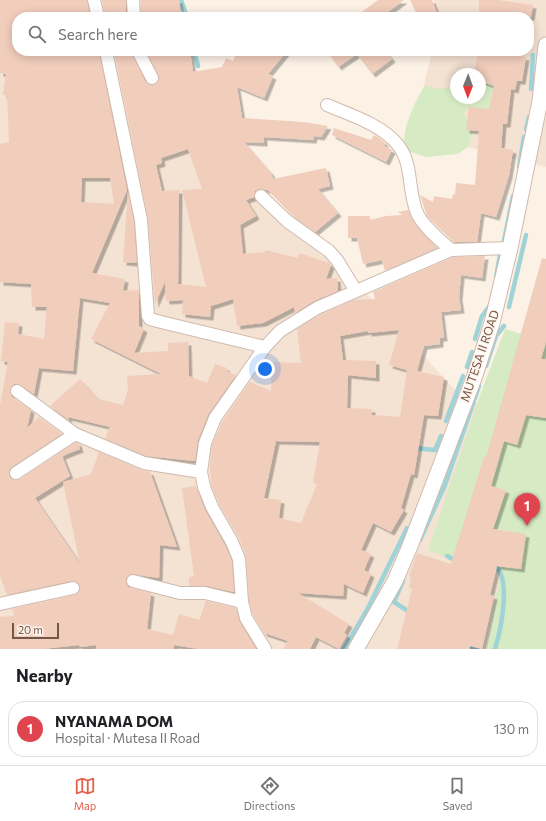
<!DOCTYPE html>
<meta charset="utf-8">
<style>
:root{--surface:#fff;--page:#f6f6f6;--text:#202124;--muted:#757577;--line:#e0e0e0;--accent:#e5614b}
body{margin:0;font-family:Commissioner,sans-serif;background:var(--page);color:var(--text)}
.compass{position:absolute;left:450px;top:68px;width:36px;height:36px;border-radius:50%;background:var(--surface);box-shadow:0 2px 10px #0003;rotate:181deg}
.scale{position:absolute;left:12px;bottom:10px;width:47px;box-sizing:border-box;padding-left:4px;border:2px solid #75564a;border-top:0;font-size:11px;line-height:14px;white-space:nowrap;color:#75564a;-webkit-text-stroke:3px #fff5eb;paint-order:stroke}
.you{position:absolute;left:265px;top:369px;width:14px;height:14px;margin:-10px;border:3px solid #fff;border-radius:50%;background:#1a73e8;box-shadow:0 0 0 6px #1a73e833}
.badge{display:grid;place-items:center;width:26px;height:26px;border-radius:50%;background:var(--accent);color:#fff;font-size:13px;font-weight:700}
.pin{position:absolute;translate:-50% -33px;filter:drop-shadow(0 1px 2px #0008)}
.pin::after{content:'';position:absolute;top:21px;width:14px;height:12px;background:inherit;clip-path:polygon(0 0,100% 0,50% 100%)}
.list{margin:0;padding:0;list-style:none}
h2{display:flex;justify-content:space-between;align-items:center;height:52px;margin:0;padding:0 16px;font-size:17px}
h2 small{font-size:13px;font-weight:400;color:var(--muted)}
.list li{display:grid;grid-template-columns:26px 1fr auto;gap:12px;align-items:center;box-sizing:border-box;height:56px;margin:0 8px 8px;padding:0 8px;border:1px solid var(--line);border-radius:16px}
.list b{display:block;font-size:15px;white-space:nowrap}
.list p{margin:0;font-size:13px;white-space:nowrap;color:var(--muted)}
.list em{font-size:13px;font-style:normal;color:var(--muted)}
.icon{flex:none;width:22px;height:22px;fill:none;stroke:currentColor;stroke-width:2;stroke-linecap:round;stroke-linejoin:round}
.map{position:relative;flex:none;width:546px;height:649px;overflow:hidden}
.search{position:absolute;background:var(--surface);box-shadow:0 2px 10px #0003;left:12px;right:12px;top:12px;height:44px;display:flex;align-items:center;gap:10px;box-sizing:border-box;padding:0 14px;border-radius:16px;color:var(--muted);font-size:15px}
.sheet{height:116px;background:var(--surface)}
nav{display:flex;justify-content:space-around;align-items:center;box-sizing:border-box;height:56px;border-top:1px solid var(--line);background:var(--surface);font-size:11px;color:var(--muted)}
nav a{display:grid;justify-items:center;gap:2px}
nav .on{color:var(--accent)}
.map>svg:first-child{display:block}
</style>
<div class="map">
<svg width="546" height="649" viewBox="0 0 546 649">
<defs>
<filter id="shadow"><feDropShadow dx="3.5" dy="3.5" stdDeviation="0" flood-color="#0004"/></filter>
</defs>
<rect width="100%" height="100%" fill="#fcf1e5"/>
<path fill="#f4e2d3" fill-rule="evenodd" d="M0,0H172L177,17H17V51H185L194,86L260,191L358,284L452,387L482,406L505,558L485,649H0Z
M434,0H546V167L413,133L432,51H529V17H435ZM456,74H480V98H456Z"/>
<path fill="#d6eac3" d="M480,81H492L498,94L491,110L469,107L464,114L473,128L469,146L458,154L426,157L404,150C402,127 414,104 425,85L438,89L456,87V98H480Z
M505,329L546,341V649H486L500,575L498,567L489,562L465,565L428,550L480,395Z"/>
<g fill="none" stroke-linecap="round" stroke-linejoin="round">
<path stroke="#9fd3d7" stroke-width="4.5" d="M181,0L187,17
M194,51L198,66
M531,89L533,55
M526,129L529,117
M519,167L524,137
M504,241L513,196
M496,277L500,255
M509,307L526,235
M475,339L482,316L491,304
M486,366L496,336L504,326
M467,367L472,352
M446,421L463,376
M413,448L435,450L441,436
M420,540L445,485L479,386
M447,556L458,562
M492,563C513,575 501,629 495,649
M403,581L394,602L411,613
M468,643L473,648L478,649
M344,649L367,610L407,528"/>
</g>
<path fill="#f1cdbc" fill-rule="evenodd" filter="url(#shadow)" d="M0,0H87L90,17H17V51H99L127,190L92,273L125,279L123,291L139,290V326L144,329L134,353L168,351V343L188,342L189,376L207,383L215,364L227,368L226,371L236,375L208,415L198,440L195,461L146,456L105,439L110,427L68,417L69,420L50,406L80,379L98,399L123,405L128,390L127,376L161,374L91,339L110,303L80,298L73,371L39,368L34,394L18,384H14L10,390L12,397L31,410L27,428L39,417L62,434L12,467L9,470L10,477L13,480L20,479L76,442L78,443L80,449L62,456L70,476L35,498L80,564L63,482L91,474L99,452L141,470L150,472L177,547L160,545L159,578L131,574L126,579L128,587L151,593L147,629L173,635L179,614L199,620L206,601L236,608L240,622L256,649H199L174,645V649H96V645L80,647L79,645L42,649H0V617L14,616L12,609L75,595L78,593L80,587L78,583L71,581L7,595L0,576V405L8,362L1,361L5,322L19,323L18,334L44,339L47,307H32L31,284L0,282V144L9,142L7,95H3L6,74L0,73ZM82,178H110L114,204L81,202Z
M102,0H126V17H105Z
M141,0H179L181,17H141Z
M378,0H404L381,17H355Z
M410,0H432L437,13L427,17H418Z
M479,0H498L533,5L531,17H479Z
M114,51H131L145,81L152,85L158,82L159,78L146,51H190L193,72L222,67L226,58L233,61L237,51H287L268,74L273,76L264,98L237,87L242,118L303,122L328,126L321,137L314,136L313,140L264,137V143L244,142L271,173L273,179L326,168L330,186L318,189L338,213L315,232L292,215L268,190L259,189L255,191L254,197L246,200L256,216L240,225L243,254L265,252V250L298,258L299,253L329,263L331,265L326,279L337,278L338,291L314,301L295,313L294,307L263,323L237,326L233,299L211,306L210,317L182,314L183,300L166,301L165,282L155,304L148,219ZM188,149L202,189L182,190L206,287L178,284L179,190L162,191L156,165L162,163L161,158Z
M327,51H386L392,59L372,74L357,54L338,67Z
M478,51H492L526,57L522,81H517L515,90L511,89L507,124H503L501,148L513,150L509,175L496,217L481,213L477,242H454L427,216L420,195L433,202L434,196L452,199L453,194L455,195L456,183L475,185L479,131L466,130L469,107L489,109L494,86L480,81V74H474Z
M334,128L371,140L374,135L379,138L385,143L384,146L392,150L386,162L332,135Z
M128,192L134,221L137,263L123,262Z
M408,210L419,229L437,248L385,271L382,260L363,264L357,238H348V216H370V220L386,216L402,215L398,212Z
M485,256L482,278L461,275L459,297L461,310L441,312L444,338H440V344L424,346L417,371L444,377L438,416L424,415L414,475L411,474L401,508L404,510L391,532L373,523L361,550L371,554L364,570L371,574L363,593L344,584L343,596L298,593L349,624L344,633L347,635L339,649L316,637L310,649H283L288,641L264,633L253,615L249,601L246,556L239,538L219,504L211,485L210,464L212,445L222,422L250,382L271,391L272,362L301,363L297,329L320,315L354,300L375,299L373,292L453,257ZM399,330L389,365L407,370L400,417L372,415V409L347,408L348,375L376,378V361L343,360L340,336L368,331V333ZM276,441L320,442L313,483L317,484L301,523L279,518L281,500L264,498Z
M542,258L546,259V342L541,359H546V418L526,415L517,445L504,441L491,486L506,490L493,529L526,534L521,569L497,566L490,595L494,596L482,649L470,646L469,649H397L412,589L409,588L411,577L409,576L417,553L451,564L484,457L486,458Z
M196,486L205,510L225,545L232,561L234,592L207,586H189V577L194,576L182,488Z"/>
<g fill="none" stroke-linecap="round" stroke-linejoin="round">
<defs>
<path id="minor" d="M94,0L98,17
M133,0L134,17
M106,51L141,220L148,316L150,319L161,322L265,347
M138,51L152,78
M327,105C350,115 381,124 398,145C414,165 407,193 418,215C425,228 440,240 451,250
M261,196L287,221L329,251L337,260L356,291
M17,391L75,434
M201,472L205,443L215,418L265,347L280,331L317,308L451,250L510,248
M16,473L75,434L144,463L201,472L204,487L212,507L232,542L239,559L242,602L246,618L265,649
M133,581L180,593H205L242,602
M0,604L73,588"/>
<path id="tertiary" d="M356,649L395,581L410,546L474,378L492,323L510,248L540,101L546,45"/>
</defs>
<use href="#minor" stroke="#d0baae" stroke-width="14"/>
<use href="#tertiary" stroke="#d0baae" stroke-width="17"/>
<use href="#minor" stroke="#fff" stroke-width="12"/>
<use href="#tertiary" stroke="#fff" stroke-width="15"/>
</g>
<g text-anchor="middle" stroke-width="3" stroke-linejoin="round" paint-order="stroke">
<g font-size="12" fill="#75564a" stroke="#fff5eb">
<text transform="translate(480 356) rotate(-71)" y="4">MUTESA II ROAD</text>
</g>
</g>
</svg>
<svg class="compass" viewBox="-18 -18 36 36"><path d="M0-13l5 13h-10z" fill="#e53935"/><path d="M0 13l5-13h-10z" fill="#757577"/></svg>
<div class="scale">20 m</div>
<div class="you"></div>
<div class="pin badge" style="left:527px;top:526px;background:#e0444e">1</div>
<div class="search"><svg class="icon" aria-label="search" viewBox="0 0 24 24"><circle cx="10" cy="10" r="6"/><path d="M15 15l6 6"/></svg>Search here</div>
</div>
<section class="sheet">
<h2>Nearby<small></small></h2>
<ul class="list">
<li><span class="badge" style="background:#e0444e">1</span><div><b>NYANAMA DOM</b><p>Hospital · Mutesa II Road</p></div><em>130 m</em></li>
</ul>
</section>
<nav>
<a class="on"><svg class="icon" aria-label="map" viewBox="0 0 24 24"><path d="M3 6l6-2 6 2 6-2v14l-6 2-6-2-6 2zM9 4v14M15 6v14"/></svg>Map</a>
<a><svg class="icon" aria-label="directions" viewBox="0 0 24 24"><path d="M12 3l9 9-9 9-9-9zM9 14v-3h6M13 9l2 2-2 2"/></svg>Directions</a>
<a><svg class="icon" aria-label="saved" viewBox="0 0 24 24"><path d="M7 4h10v16l-5-4-5 4z"/></svg>Saved</a>
</nav>
